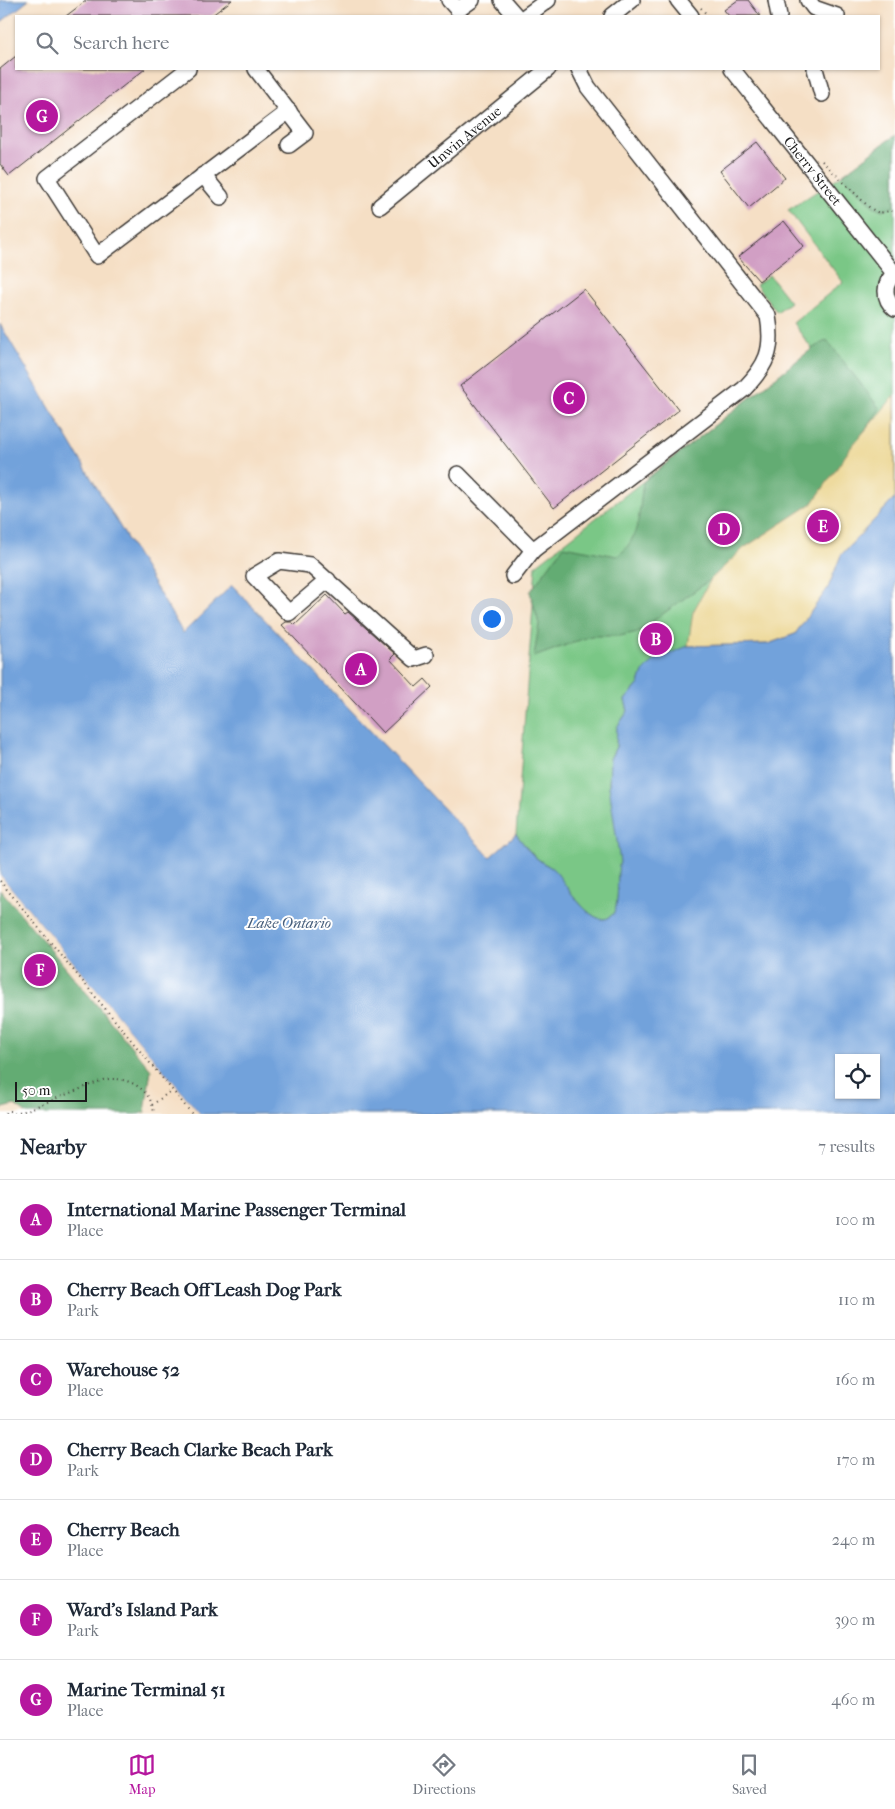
<!DOCTYPE html>
<style>
:root{--surface:#fff;--page:#f2f2f3;--text:#1f2937;--muted:#747a83;--line:#e0e1e3;--accent:#b5179e}
body{margin:0;font-family:"IM FELL French Canon",serif;background:var(--page);color:var(--text)}
.controls{position:absolute;right:15px;bottom:15px;display:grid;overflow:hidden;border-radius:0px;box-shadow:0 1px 4px #0004}
.controls button{width:45px;height:45px;display:grid;place-items:center;padding:0;border:0;border-bottom:1px solid var(--line);background:var(--surface);color:var(--text);font:25px sans-serif}
.scale{position:absolute;left:15px;bottom:12px;width:72px;box-sizing:border-box;padding-left:5px;border:2px solid #1c1c1c;border-top:0;font-size:14px;line-height:18px;white-space:nowrap;color:#1c1c1c;-webkit-text-stroke:4px #fff;paint-order:stroke}
.you{position:absolute;left:491px;top:618px;width:18px;height:18px;margin:-12px;border:4px solid #fff;border-radius:50%;background:#1a73e8;box-shadow:0 0 0 8px #1a73e833}
.badge{display:grid;place-items:center;width:32px;height:32px;border-radius:50%;background:var(--accent);color:#fff;font-size:16px;font-weight:700}
.pin{position:absolute;translate:-50% -50%;border:2px solid #fff;box-shadow:0 1px 5px #0006}
.list{margin:0;padding:0;list-style:none}
h2{display:flex;justify-content:space-between;align-items:center;height:65px;margin:0;padding:0 20px;font-size:21px}
h2 small{font-size:16px;font-weight:400;color:var(--muted)}
.list li{display:grid;grid-template-columns:32px 1fr auto;gap:15px;align-items:center;box-sizing:border-box;height:80px;padding:0 20px;border-top:1px solid var(--line)}
.list b{display:block;font-size:19px;white-space:nowrap}
.list p{margin:0;font-size:16px;white-space:nowrap;color:var(--muted)}
.list em{font-size:16px;font-style:normal;color:var(--muted)}
.icon{flex:none;width:28px;height:28px;fill:none;stroke:currentColor;stroke-width:2;stroke-linecap:round;stroke-linejoin:round}
.map{position:relative;flex:none;width:895px;height:1114px;overflow:hidden}
.search{position:absolute;background:var(--surface);box-shadow:0 1px 4px #0004;left:15px;right:15px;top:15px;height:55px;display:flex;align-items:center;gap:12px;box-sizing:border-box;padding:0 18px;border-radius:0px;color:var(--muted);font-size:19px}
.sheet{height:625px;background:var(--surface)}
nav{display:flex;justify-content:space-around;align-items:center;box-sizing:border-box;height:70px;border-top:1px solid var(--line);background:var(--surface);font-size:14px;color:var(--muted)}
nav a{display:grid;justify-items:center;gap:2px}
nav .on{color:var(--accent)}
.map>svg:first-child{display:block}
</style>
<div class="map">
<svg width="895" height="1114" viewBox="0 0 895 1114">
<rect width="100%" height="100%" fill="#fff"/>
<filter id="ink" filterUnits="userSpaceOnUse"><feTurbulence type="fractalNoise" baseFrequency=".02" numOctaves="2"/><feDisplacementMap in="SourceGraphic" scale="10" xChannelSelector="R" yChannelSelector="G"/><feConvolveMatrix kernelMatrix="1 2 1 2 8 2 1 2 1" color-interpolation-filters="sRGB"/></filter>
<filter id="wash" filterUnits="userSpaceOnUse"><feTurbulence type="fractalNoise" baseFrequency=".0096" numOctaves="4" result="noise"/><feDisplacementMap in="SourceGraphic" scale="20" xChannelSelector="R" yChannelSelector="G"/><feGaussianBlur stdDeviation="1.12" result="paint"/><feColorMatrix in="noise" values="0 0 0 0 0 0 0 0 0 0 0 0 0 0 0 0 0 1.4 0 .05"/><feComposite in="paint" operator="in"/></filter>
<g filter="url(#wash)">
<rect width="100%" height="100%" fill="#f5dfc5"/>
<path fill="#7ac786" stroke="#4b7251" d="M895,135V498L841,555L835,571L768,644L688,646L643,672L639,684L625,700L628,711L617,727L616,747L610,759L609,786L621,862C615,876 621,906 612,915C594,934 564,881 555,871C551,866 543,864 539,860C530,853 523,843 516,834L536,565L812,349L793,323L843,282L788,210L842,175Z
M769,275L790,302L777,312L756,285Z"/>
<path fill="#63ac73" stroke="#406448" d="M895,135V206L882,210L873,206L842,175Z
M827,340L880,409L813,503L744,548L711,579L638,632L620,636H591L534,657L539,624L530,592L564,546L617,556C641,540 639,509 643,482L813,348Z
M0,889L151,1070L145,1112L138,1114H27L15,1105L0,1109Z"/>
<path fill="#eeda9e" stroke="#857b5d" d="M895,395V498L841,555L828,588L795,634L768,644L688,646L693,612L711,579L744,548L813,503L852,446Z"/>
<path fill="#72a2db" stroke="#475f7c" fill-rule="evenodd" d="M0,0H29L0,23Z
M0,324L183,633L232,585L490,857L516,834C523,843 530,854 539,860C543,864 551,866 555,871C564,881 594,934 612,915C621,906 615,876 620,862L609,786L610,759L616,747L617,727L628,711L625,700L639,684L643,672L656,659L688,646L768,644L795,634L828,588L841,555L895,498V1114H200L0,875ZM839,1058H876V1095H839Z"/>
<path fill="#f5dfc5" d="M0,875L159,1065L200,1114H196L0,879Z"/>
<g id="blocks">
<path fill="#d19fc4" d="M87,0H232L211,16H66Z
M738,0H748L760,16H729L724,10Z
M16,56V69H145L9,176L0,164V69Z
M757,142L785,178L749,208L720,171Z
M784,221L804,246L759,281L738,257Z
M584,289L679,410L554,508L460,386Z
M327,595L345,614L348,612L395,654L390,659L416,687L425,679L432,687L383,733L282,625L286,622H292L295,625Z"/>
</g>
</g>
<g filter="url(#ink)">
<use href="#blocks" fill-opacity="0" stroke="#3d3935" stroke-width="1"/>
<g fill="none" stroke-linecap="round" stroke-linejoin="round">
<defs>
<g id="minor">
<path d="M449,0L458,10L472,0"/>
<path d="M502,0L516,16"/>
<path d="M678,0L691,16"/>
<path d="M776,0L779,16"/>
<path d="M808,0L814,8L837,16"/>
<path d="M526,16L548,0"/>
<path d="M612,16L632,0"/>
<path d="M188,69L47,178L97,256L289,111"/>
<path d="M256,69L305,133L289,145"/>
<path id="s1" d="M732,69L894,273"/>
<path d="M815,69L822,94"/>
<path d="M203,175L221,197"/>
<path id="s2" d="M380,206L548,69"/>
<path d="M895,273C883,283 883,299 895,309"/>
<path d="M458,474L533,550L744,389C767,365 774,350 768,316L588,87L579,69"/>
<path d="M513,576L533,550"/>
<path d="M328,580L289,613L254,576L279,561L310,565L414,659L426,655"/>
</g>
</defs>
<use href="#minor" stroke="#3d3935" stroke-width="18"/>
<path stroke="#3d3935" stroke-width="2" stroke-dasharray="1 4" stroke-linecap="butt" d="M701,8L708,16
M822,161L870,208L879,213L895,210
M0,881L192,1114
M152,1105L172,1090
M5,1114L9,1111L22,1112L103,1080C126,1075 152,1088 154,1114"/>
<use href="#minor" stroke="#fff" stroke-width="15"/>
</g>
</g>
<g text-anchor="middle" stroke-width="4" stroke-linejoin="round" paint-order="stroke">
<g font-size="14" fill="#1c1c1c" stroke="#fff">
<text dy="5" stroke="none"><textPath href="#s2" startOffset="109">Unwin Avenue</textPath></text>
<text dy="5" stroke="none"><textPath href="#s1" startOffset="130">Cherry Street</textPath></text>
</g>
<g font-size="15" font-style="italic" fill="#475f7c" stroke="#fff">
<text x="289" y="928">Lake Ontario</text>
</g>
</g>
</svg>
<div class="controls">
<button><svg class="icon" aria-label="locate" viewBox="0 0 24 24"><circle cx="12" cy="12" r="6"/><path d="M12 2v4M12 18v4M2 12h4M18 12h4"/></svg></button>
</div>
<div class="scale">50 m</div>
<div class="you"></div>
<div class="pin badge" style="left:361px;top:669px">A</div>
<div class="pin badge" style="left:656px;top:639px">B</div>
<div class="pin badge" style="left:569px;top:398px">C</div>
<div class="pin badge" style="left:724px;top:529px">D</div>
<div class="pin badge" style="left:823px;top:526px">E</div>
<div class="pin badge" style="left:40px;top:970px">F</div>
<div class="pin badge" style="left:42px;top:116px">G</div>
<div class="search"><svg class="icon" aria-label="search" viewBox="0 0 24 24"><circle cx="10" cy="10" r="6"/><path d="M15 15l6 6"/></svg>Search here</div>
</div>
<section class="sheet">
<h2>Nearby<small>7 results</small></h2>
<ul class="list">
<li><span class="badge">A</span><div><b>International Marine Passenger Terminal</b><p>Place</p></div><em>100 m</em></li>
<li><span class="badge">B</span><div><b>Cherry Beach Off Leash Dog Park</b><p>Park</p></div><em>110 m</em></li>
<li><span class="badge">C</span><div><b>Warehouse 52</b><p>Place</p></div><em>160 m</em></li>
<li><span class="badge">D</span><div><b>Cherry Beach Clarke Beach Park</b><p>Park</p></div><em>170 m</em></li>
<li><span class="badge">E</span><div><b>Cherry Beach</b><p>Place</p></div><em>240 m</em></li>
<li><span class="badge">F</span><div><b>Ward's Island Park</b><p>Park</p></div><em>390 m</em></li>
<li><span class="badge">G</span><div><b>Marine Terminal 51</b><p>Place</p></div><em>460 m</em></li>
</ul>
</section>
<nav>
<a class="on"><svg class="icon" aria-label="map" viewBox="0 0 24 24"><path d="M3 6l6-2 6 2 6-2v14l-6 2-6-2-6 2zM9 4v14M15 6v14"/></svg>Map</a>
<a><svg class="icon" aria-label="directions" viewBox="0 0 24 24"><path d="M12 3l9 9-9 9-9-9zM9 14v-3h6M13 9l2 2-2 2"/></svg>Directions</a>
<a><svg class="icon" aria-label="saved" viewBox="0 0 24 24"><path d="M7 4h10v16l-5-4-5 4z"/></svg>Saved</a>
</nav>
